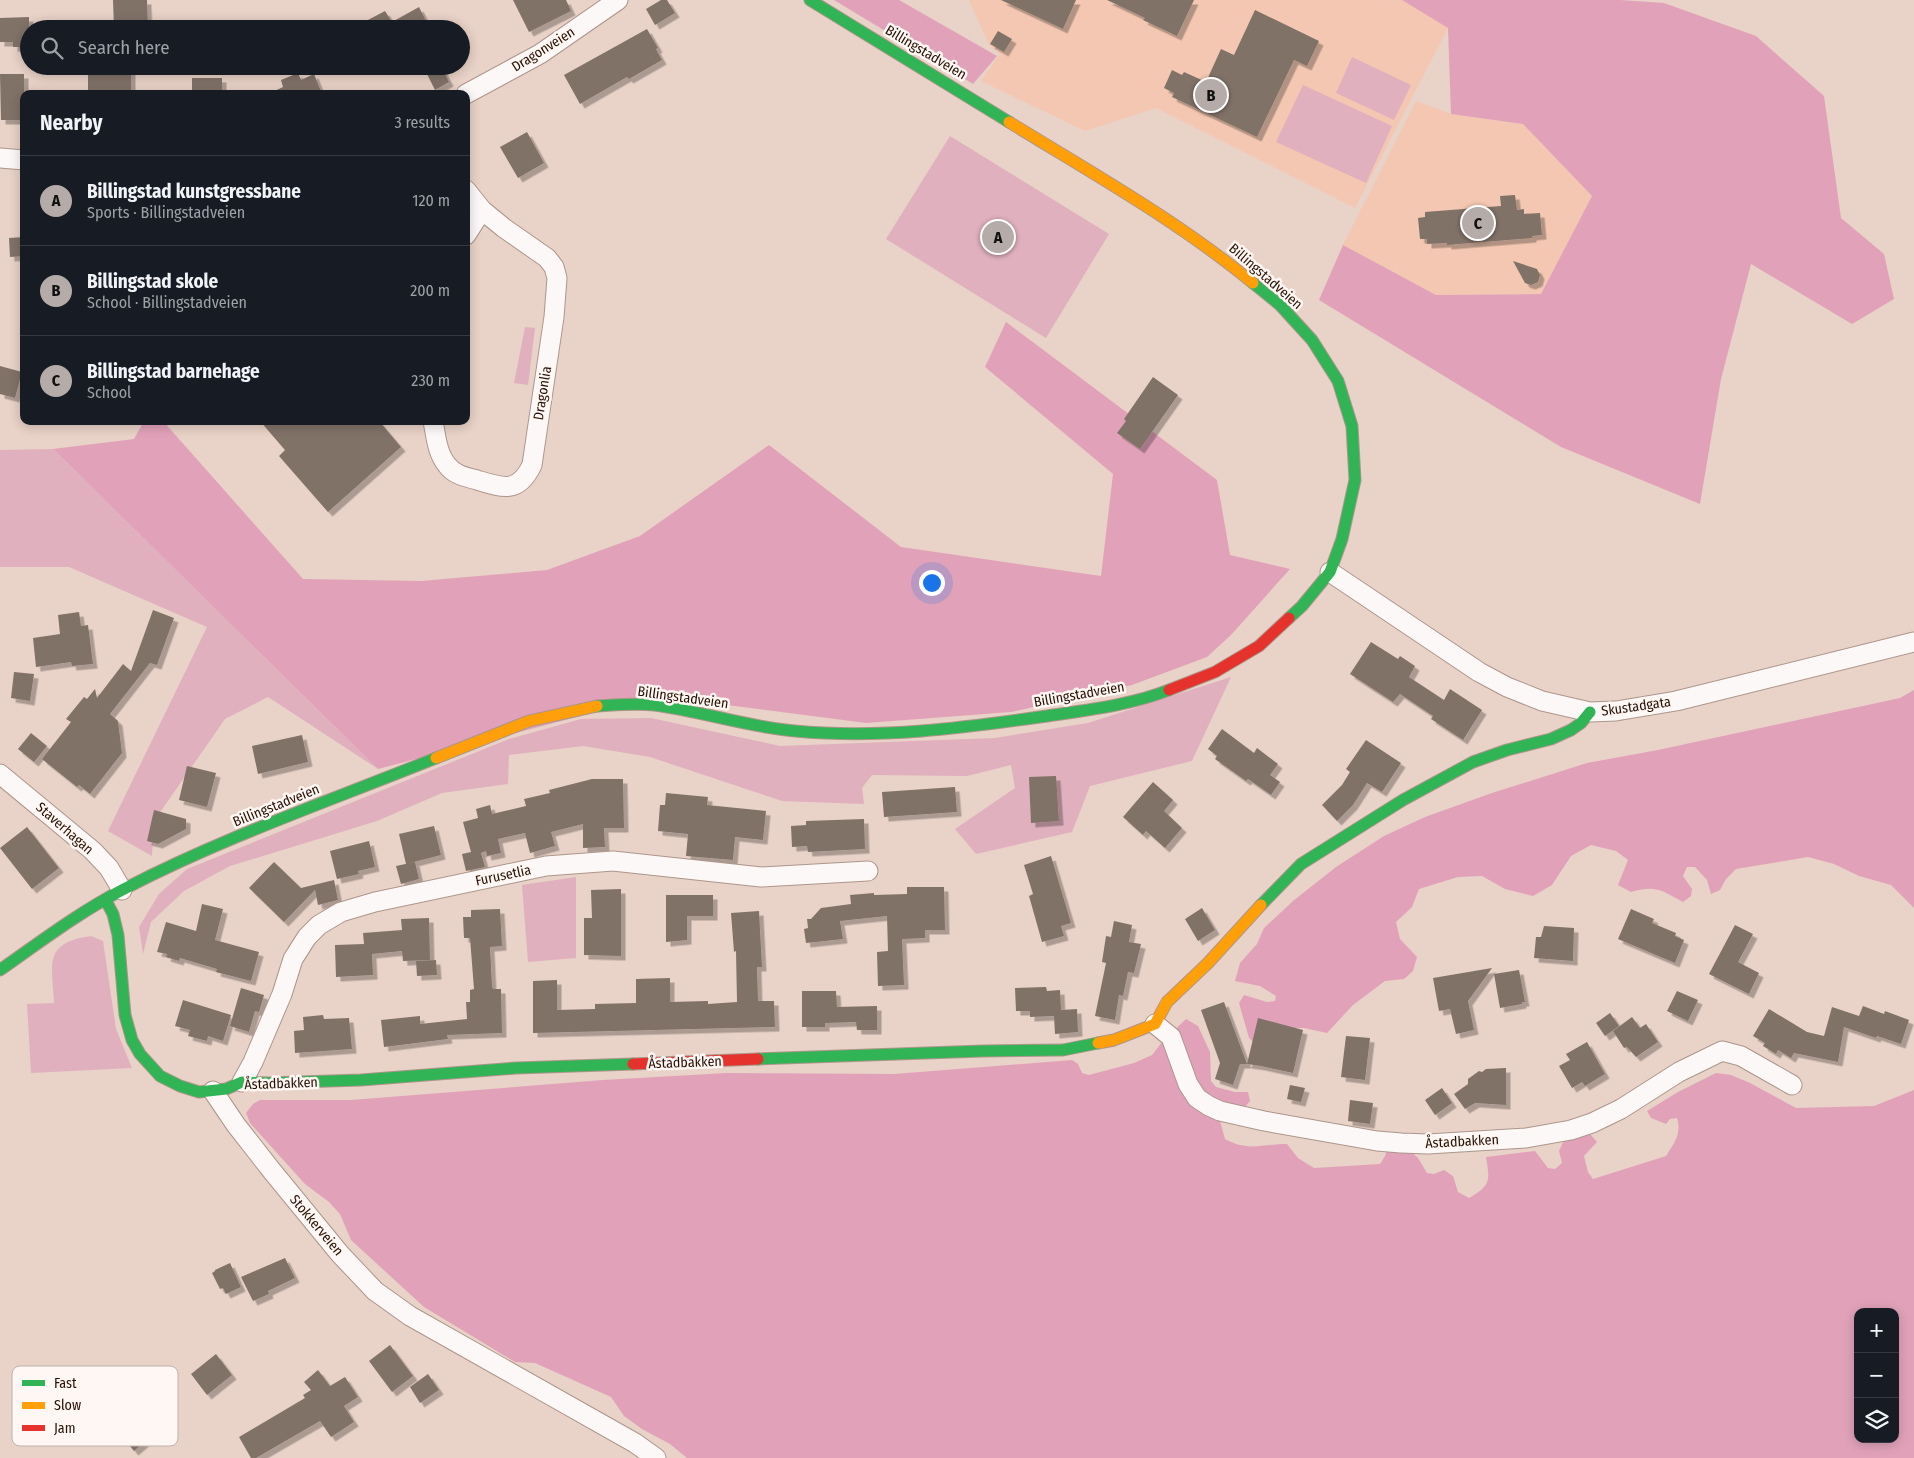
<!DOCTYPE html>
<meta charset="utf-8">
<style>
:root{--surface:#171b24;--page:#242831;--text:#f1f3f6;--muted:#9ea1a6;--line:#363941;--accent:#b5aba8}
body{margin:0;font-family:"Fira Sans Condensed",sans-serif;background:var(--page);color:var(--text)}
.controls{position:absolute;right:15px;bottom:15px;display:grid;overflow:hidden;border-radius:10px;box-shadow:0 2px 12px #0003}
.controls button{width:45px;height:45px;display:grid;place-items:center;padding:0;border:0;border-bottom:1px solid var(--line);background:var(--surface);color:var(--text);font:25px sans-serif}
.you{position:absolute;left:931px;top:582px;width:18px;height:18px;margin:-12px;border:4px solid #fff;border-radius:50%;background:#1a73e8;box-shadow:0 0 0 8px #1a73e833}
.badge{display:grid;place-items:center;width:32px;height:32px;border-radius:50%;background:var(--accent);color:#111;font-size:16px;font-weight:700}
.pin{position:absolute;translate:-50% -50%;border:2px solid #fff;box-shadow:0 1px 5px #0006}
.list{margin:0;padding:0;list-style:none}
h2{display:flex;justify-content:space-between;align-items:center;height:65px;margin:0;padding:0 20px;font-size:21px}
h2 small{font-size:16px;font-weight:400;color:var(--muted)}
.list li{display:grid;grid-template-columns:32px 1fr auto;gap:15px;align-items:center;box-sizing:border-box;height:90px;padding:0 20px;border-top:1px solid var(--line)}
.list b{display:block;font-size:19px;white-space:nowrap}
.list p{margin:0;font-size:16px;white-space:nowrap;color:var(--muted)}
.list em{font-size:16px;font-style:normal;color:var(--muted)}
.icon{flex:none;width:28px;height:28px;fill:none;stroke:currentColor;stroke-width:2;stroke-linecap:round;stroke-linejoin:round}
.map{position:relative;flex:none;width:1914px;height:1458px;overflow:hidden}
.search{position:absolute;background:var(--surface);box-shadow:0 2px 12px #0003;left:20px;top:20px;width:450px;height:55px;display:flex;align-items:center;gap:12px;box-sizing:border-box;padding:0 18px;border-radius:28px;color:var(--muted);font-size:19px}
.panel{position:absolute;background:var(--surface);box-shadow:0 2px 12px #0003;left:20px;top:90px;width:450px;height:335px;border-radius:10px}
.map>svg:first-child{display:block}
</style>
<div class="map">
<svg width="1914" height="1458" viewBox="0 0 1914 1458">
<defs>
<filter id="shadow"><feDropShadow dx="4.5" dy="4.5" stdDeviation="0" flood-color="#0004"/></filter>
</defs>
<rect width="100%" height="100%" fill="#e9d2c7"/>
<path fill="#f3c7b1" d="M969,0H1402L1448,28L1355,208L1156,108L1085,131L981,81L1000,54L989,45Z
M1416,101L1451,114L1523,124L1592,196L1541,294L1436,295L1343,245Z"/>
<path fill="#e0b0be" d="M1352,57L1411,85L1394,120L1336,93Z
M1303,85L1392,126L1366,183L1276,142Z
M950,136L1109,234L1046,338L886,239Z
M525,327L535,328L528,385L514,383Z
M53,449L378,769L268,697L225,719L154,821L152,856L108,831L207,627L69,567H0V450Z
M1231,677L1192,761L1090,786L1072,832L976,854L955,829L1015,788L1011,765L967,776L872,775L862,788L864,804L782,801L650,757L583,746L509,755L508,784L442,793L377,821L230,866L184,891L151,922L143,954L139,927L159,894L187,869L509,739L581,719L651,718L780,746L995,738L1088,723Z
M576,877V958L528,962L522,885Z
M91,936L103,941L116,1029L132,1068L31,1073L27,1004L54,1003C52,963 43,943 91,936Z"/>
<path fill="#e1a2b9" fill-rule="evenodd" d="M834,0H899L997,56L973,84Z
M1402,0H1620L1664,3L1756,36L1824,96L1841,218L1884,254L1894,299L1852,324L1751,264L1721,379L1700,504L1561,447L1319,300L1343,245L1436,295L1541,294L1592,196L1523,124L1451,114L1448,28Z
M1006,322L1217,480L1230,555L1290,569L1231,635L1207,657L1132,685L1011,712L866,723L657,696L378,769L53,449L134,439L144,421H163L303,579L421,581L547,570L640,536L769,445L901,547L1101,576L1113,474L985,367Z
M1914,690V908L1891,885L1859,876L1834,864L1808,857L1736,869L1726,879L1720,890L1711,894L1707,880L1695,867H1687L1683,876L1692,889L1691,896L1683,902C1661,890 1656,885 1631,892L1618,885L1628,860L1616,851L1591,845L1571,856L1552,885L1533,896L1505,889L1482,876L1458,877L1419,889L1412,907L1396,922L1400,939L1417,957L1413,971L1404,979L1385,981L1353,1005L1327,1033L1304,1028H1284L1261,1049L1249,1038L1239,1003L1244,995L1267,1002L1275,1001L1276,996L1260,986L1235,981L1240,963L1257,944L1264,928L1293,901L1336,867L1384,836L1425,817L1492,793L1587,763L1658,750L1900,698Z
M1186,1019L1198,1026L1210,1052L1211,1081L1216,1087L1235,1092H1248L1250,1101L1244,1108L1220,1121L1225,1139C1249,1152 1262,1144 1287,1144L1298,1158L1314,1168L1380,1164L1385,1156L1391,1139H1397L1418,1158L1427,1173L1434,1174L1444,1170L1453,1176L1458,1192L1469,1198C1491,1185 1490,1181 1486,1157L1535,1151L1548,1168L1555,1169L1562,1163L1559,1151L1563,1142L1590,1134L1597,1142L1584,1156L1588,1172L1593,1179L1666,1156C1674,1143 1682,1134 1677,1118L1670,1119L1666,1124L1651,1118L1647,1111L1678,1092L1716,1073L1731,1075L1750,1083L1796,1108L1874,1106L1914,1090V1458H687L670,1444L642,1429L624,1416L611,1397L535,1363L515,1362L424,1307L351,1240L340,1214L329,1202L305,1184L250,1123L246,1113L253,1104L260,1100H351L603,1080L727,1073L894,1074L1072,1060L1078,1064L1082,1073L1089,1075L1134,1063L1152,1055L1163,1041ZM1858,1312H1895V1439H1858Z"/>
<path fill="#817267" filter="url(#shadow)" d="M113,0H147L148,29H114Z
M513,0H566L571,11L529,32Z
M661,0H667L675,13L655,25L646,9Z
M1001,0H1076L1063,29Z
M1107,0H1194L1177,36L1143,20L1145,18Z
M419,7L430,29H351L385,11L392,22Z
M1255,10L1319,41L1307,66L1294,60L1257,137L1172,97L1174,93L1164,88L1172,70L1182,75L1184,72L1206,82L1221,49L1234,55Z
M29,17V47H13V42H0V18Z
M647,29L658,48L656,49L662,60L629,79L627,77L580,104L564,75Z
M998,31L1012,39L1004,52L990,44Z
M88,66H131V91L88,94Z
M423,66H441L449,82L435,90Z
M298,73L301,80L314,74L322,94H268L283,87L281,80Z
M0,74H24V120H1Z
M192,78H222V94H192Z
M527,132L544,163L518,178L500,147Z
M1515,195L1517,210L1524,209V214L1540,213L1542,235L1532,236V238L1447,245V243L1427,244V239H1420L1418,218L1425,217V212L1501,206L1500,196Z
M24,237V256L10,257L9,238Z
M1513,261L1537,269L1540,275L1538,282L1531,285L1525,283Z
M0,366L22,372L15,398L0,394Z
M1153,377L1178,395L1140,449L1117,433L1126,421L1124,419Z
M260,421H379L401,447L328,512L279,456L285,450Z
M153,610L174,618L157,665L150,663L110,714L118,721L122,753L90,794L79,785L77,787L42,759L71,722L66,719L84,697L87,699L95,689L97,698L123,664L131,671Z
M79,612L81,626L88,625L93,664L72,666L71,662L36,667L33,638L60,634L58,615Z
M1371,642L1398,659L1400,656L1415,666L1409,677L1444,700L1450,689L1482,710L1463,740L1431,719L1433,716L1400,694L1393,702L1350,674Z
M14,672L34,674L30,701L11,698Z
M1222,729L1254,753L1257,748L1278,764L1270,775L1280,782L1271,795L1248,779L1246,781L1215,759L1217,756L1208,749Z
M31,733L47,746L34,762L18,749Z
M302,735L308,762L258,774L252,746Z
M1366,740L1401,763L1382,792L1367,783L1353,805L1337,821L1322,805L1342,785L1350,772L1346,769Z
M187,766L216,773L207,807L179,800Z
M1056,776L1059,821L1031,823L1029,777Z
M592,779H623L624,828H604L605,847L583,848V824L551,832L555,846L530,853L525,833L498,839L501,853L487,856L486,851L481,853L485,867L466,871L462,854L471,852L463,822L478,818L476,809L490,805L492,814L526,806L524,799L550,793L549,790Z
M1153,782L1173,800L1164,811L1182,828L1165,848L1146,831L1143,835L1123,817Z
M955,787L957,812L884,817L882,792Z
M666,793L708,797L707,805L766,811L763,840L735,837L733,860L686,856L688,834L658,831L660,805H665Z
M154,810L186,819V829L158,844L147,841Z
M864,819L865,849L808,852L807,846L792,847L791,826L806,825V821Z
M434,826L441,855L406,864L399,834Z
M27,827L59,868L32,889L0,848Z
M369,841L375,867L358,871L359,874L337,879L330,851Z
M1051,856L1071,923L1061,926L1064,936L1042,942L1029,896L1033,894L1024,865Z
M274,862L301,888L334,880L338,900L318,905L315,890L284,922L249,888Z
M415,862L419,879L401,884L396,866Z
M907,887H944L945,930H925V938L902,939L904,985L878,986L877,952L888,951L887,916L840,921L843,939L806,943L804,929L808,928L807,919H811L821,908L851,904L850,895L874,893V895L907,894Z
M621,889V956L584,955V918H592L591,890Z
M666,895H713V916H687V940L666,942Z
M202,904L223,909L215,940L259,952L251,981L216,972L217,969L180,958L179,961L166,957L167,954L157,952L166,922L196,931Z
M1202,908L1215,930L1198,941L1185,919Z
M500,909L502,946L490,947L492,986L493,989H501L502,1033L447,1035L448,1039L384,1047L381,1020L420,1016V1024L467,1019L466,1002H470V990L474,989L470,938H464L463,917H471V910Z
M1631,909L1654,919L1652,923L1676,933L1675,936L1684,940L1675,963L1618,939Z
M759,911L762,967H757L758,1001H774L775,1027L533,1033V981L557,980V1010L595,1009V1004L636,1003V979L670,978V1002L708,1001V1004L737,1002L736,951L734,952L731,913Z
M429,918L430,960L403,961L402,951L372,954L373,975L336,977L335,945L364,944L363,933L402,930L401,919Z
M1114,921L1132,925L1129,942L1141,944L1134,973L1128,972L1123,996L1119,995L1115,1020L1095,1016L1106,963L1102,962L1106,936L1111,937Z
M1735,925L1753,934L1738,962L1759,973L1749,994L1709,974Z
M1544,926L1574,928L1573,961L1534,958L1536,937H1541Z
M436,960L437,975L417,976L416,961Z
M1492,968L1468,1001L1474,1030L1456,1034L1450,1009L1439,1011L1433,978Z
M1519,970L1525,1002H1522V1004L1500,1008L1494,974Z
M1046,987L1047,991L1060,990L1061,1010L1077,1009L1078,1032L1055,1034L1054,1016L1030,1017V1011H1016L1015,988Z
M241,988L264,995L259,1012L255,1011L249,1032L230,1026Z
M802,991H836L837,1007L877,1006V1030H857L856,1022L825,1023V1027H802Z
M1677,991L1698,1000L1688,1021L1667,1011Z
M183,1000L231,1015L223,1041L208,1036L207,1041L188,1036L190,1030L175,1026Z
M1224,1002L1247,1064H1240L1233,1085L1215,1079L1220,1063L1201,1010Z
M1863,1006L1884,1014L1885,1011L1909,1020L1901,1044L1877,1036L1876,1038L1844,1027L1838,1062L1794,1053L1791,1058L1778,1050L1776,1054L1763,1046L1765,1043L1753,1036L1769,1009L1807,1032L1824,1036L1832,1007L1859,1016Z
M1610,1013L1619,1026L1605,1036L1596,1023Z
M323,1015L324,1019L349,1018L352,1049L295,1053L294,1031L304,1030L303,1017Z
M1632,1017L1640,1028L1646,1024L1658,1042L1636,1057L1627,1047L1624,1048L1613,1031Z
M1258,1018L1303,1030L1293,1073L1261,1066L1247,1064Z
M1346,1036L1370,1038L1365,1080L1341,1077Z
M1587,1042L1605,1074L1585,1086L1582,1082L1572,1088L1559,1066L1570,1060L1566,1054Z
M1506,1068V1105L1475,1103L1465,1109L1454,1094L1468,1084V1079L1479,1071L1482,1072L1486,1069Z
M1290,1085L1305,1088L1301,1102L1287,1099Z
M1442,1088L1452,1103L1435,1115L1425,1100Z
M1350,1100L1373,1103L1370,1124L1348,1121Z
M285,1258L295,1278L268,1291L269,1294L253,1301L241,1277Z
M230,1263L241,1287L226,1294L223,1288L220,1289L212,1273L215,1271V1270Z
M390,1345L413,1376L392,1392L369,1361Z
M216,1354L232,1375L207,1395L191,1374Z
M318,1370L330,1386L345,1377L358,1397L344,1406L354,1422L331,1437L320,1421L256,1458H251L239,1437L305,1398L303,1395L311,1390L304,1382Z
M428,1374L439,1390L420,1403L410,1387Z
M144,1406L162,1427L134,1451L116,1429Z"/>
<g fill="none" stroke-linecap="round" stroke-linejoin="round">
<defs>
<path id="street" d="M466,94L540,54L618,0
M0,158L24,160
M466,235L482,210
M433,421C436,436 437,453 447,465C454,475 466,477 477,480C503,488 518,494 532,465L554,317L557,278L554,267L547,258L504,228L482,210L466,190
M1330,572L1479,672L1507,687L1542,701L1590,712L1616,711L1676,701L1914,642
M0,774L93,851L109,868L122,890
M1155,1024L1171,1037L1188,1084L1197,1098L1209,1106L1220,1111L1264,1121L1377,1141L1401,1143L1428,1144L1526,1138L1571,1130L1592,1123L1621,1109L1679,1072L1722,1051L1741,1056L1792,1085
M242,1082L253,1062L282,994L293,959L307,937L319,925L341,912L375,902L546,866L613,861L761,877L868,871
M213,1091L236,1125L272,1171L340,1254L375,1291L410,1316L635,1443L656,1458"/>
<path id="fast" d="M810,0L1009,122
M1253,283L1280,305L1312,340L1338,381L1352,426L1355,480L1342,539L1330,572L1302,606L1289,618
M597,706C616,705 635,703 654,705C701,711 747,727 795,731C880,739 963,728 1047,716C1087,710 1131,705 1169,690
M106,901L113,914L118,935L125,1015L132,1040L140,1054L160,1076L180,1086L199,1092L226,1089L242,1082L268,1083L361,1080L516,1068L633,1064
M1261,905L1301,864L1403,800L1473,762L1507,750L1551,739L1571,730L1581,723L1590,712
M0,970C40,942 81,911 124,889C224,837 332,800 436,758
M758,1059L983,1051L1063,1050L1098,1043"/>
<path id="slow" d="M1009,122C1092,173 1178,221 1253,283
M436,758L529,721L597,706
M1098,1043L1114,1040L1155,1024L1167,1002L1208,963L1261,905"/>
<path id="jam" d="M1169,690L1215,672L1259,646L1289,618
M633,1064L758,1059"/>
</defs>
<use href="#street" stroke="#ac968b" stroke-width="21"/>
<use href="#fast" stroke="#ac968b" stroke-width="13"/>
<use href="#slow" stroke="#ac968b" stroke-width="13"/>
<use href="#jam" stroke="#ac968b" stroke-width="13"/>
<use href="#street" stroke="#fcf8f7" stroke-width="19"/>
<use href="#fast" stroke="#30b455" stroke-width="11"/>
<use href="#slow" stroke="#ff9f0a" stroke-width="11"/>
<use href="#jam" stroke="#e5322d" stroke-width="11"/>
</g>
<g text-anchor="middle" stroke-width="5" stroke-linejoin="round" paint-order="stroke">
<g font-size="14" fill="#281004" stroke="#fef7f3">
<text transform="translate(543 49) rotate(-32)" y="5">Dragonveien</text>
<text transform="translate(926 52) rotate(31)" y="5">Billingstadveien</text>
<text transform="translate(1266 276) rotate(41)" y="5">Billingstadveien</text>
<text transform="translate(542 393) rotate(-81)" y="5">Dragonlia</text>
<text transform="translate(1079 694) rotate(-10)" y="5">Billingstadveien</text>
<text transform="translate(683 697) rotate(8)" y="5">Billingstadveien</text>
<text transform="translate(1636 706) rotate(-8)" y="5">Skustadgata</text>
<text transform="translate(276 805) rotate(-22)" y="5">Billingstadveien</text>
<text transform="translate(65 828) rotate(41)" y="5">Staverhagan</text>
<text transform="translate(503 875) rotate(-12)" y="5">Furusetlia</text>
<text transform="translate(685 1062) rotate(-2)" y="5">Åstadbakken</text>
<text transform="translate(281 1083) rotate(-2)" y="5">Åstadbakken</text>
<text transform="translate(1462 1141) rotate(-3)" y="5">Åstadbakken</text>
<text transform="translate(317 1225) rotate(50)" y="5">Stokkerveien</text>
</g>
</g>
<rect x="12" y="1366" width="166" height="80" rx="8" fill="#fef7f3" stroke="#beb2ab" stroke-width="1"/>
<rect x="22" y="1380" width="23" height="6" fill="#30b455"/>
<rect x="22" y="1402" width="23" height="7" fill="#ff9f0a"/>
<rect x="22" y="1425" width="23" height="6" fill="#e5322d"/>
<g font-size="14" fill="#281004">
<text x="54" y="1388">Fast</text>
<text x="54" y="1410">Slow</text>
<text x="54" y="1433">Jam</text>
</g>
</svg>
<div class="controls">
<button>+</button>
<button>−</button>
<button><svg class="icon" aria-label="layers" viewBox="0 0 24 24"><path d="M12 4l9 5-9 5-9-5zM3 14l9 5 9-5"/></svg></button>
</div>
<div class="you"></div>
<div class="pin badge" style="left:998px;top:237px">A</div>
<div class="pin badge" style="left:1211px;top:95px">B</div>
<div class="pin badge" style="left:1478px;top:223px">C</div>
<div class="search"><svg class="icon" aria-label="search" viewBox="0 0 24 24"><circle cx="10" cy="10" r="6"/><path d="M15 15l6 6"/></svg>Search here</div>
<section class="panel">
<h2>Nearby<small>3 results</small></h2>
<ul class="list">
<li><span class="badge">A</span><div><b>Billingstad kunstgressbane</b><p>Sports · Billingstadveien</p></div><em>120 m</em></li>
<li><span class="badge">B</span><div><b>Billingstad skole</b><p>School · Billingstadveien</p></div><em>200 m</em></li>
<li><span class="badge">C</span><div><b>Billingstad barnehage</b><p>School</p></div><em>230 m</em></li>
</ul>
</section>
</div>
